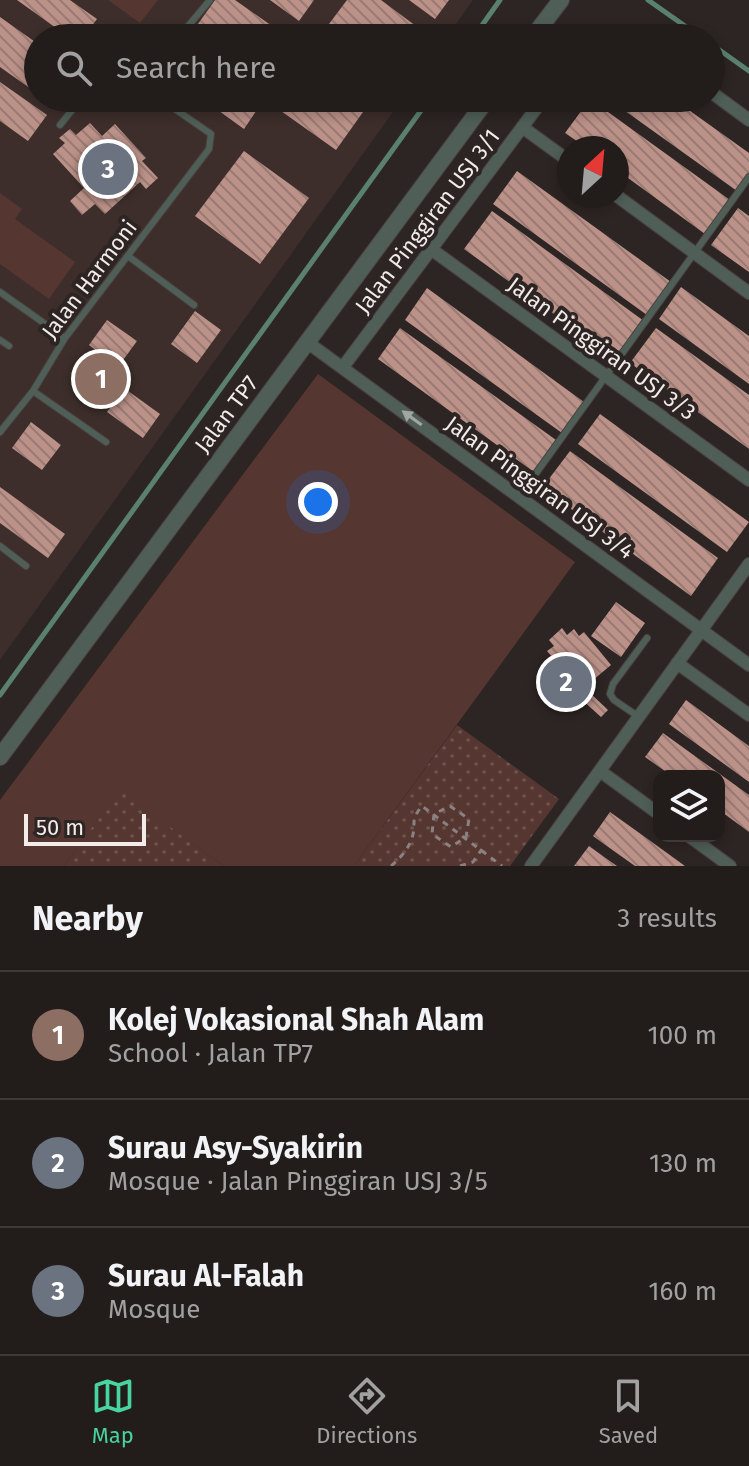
<!DOCTYPE html>
<meta charset="utf-8">
<style>
:root{--surface:#221c1a;--page:#2a2523;--text:#f1f3f6;--muted:#a2a1a2;--line:#3f3a39;--accent:#47d49e}
body{margin:0;font-family:"Fira Sans",sans-serif;background:var(--page);color:var(--text)}
.controls{position:absolute;right:24px;bottom:24px;display:grid;overflow:hidden;border-radius:16px;box-shadow:0 4px 12px #0003}
.controls button{width:72px;height:72px;display:grid;place-items:center;padding:0;border:0;border-bottom:2px solid var(--line);background:var(--surface);color:var(--text);font:40px sans-serif}
.compass{position:absolute;left:557px;top:136px;width:72px;height:72px;border-radius:50%;background:var(--surface);box-shadow:0 4px 12px #0003;rotate:26deg}
.scale{position:absolute;left:24px;bottom:20px;width:122px;box-sizing:border-box;padding-left:8px;border:4px solid #f2eceb;border-top:0;font-size:22px;line-height:28px;white-space:nowrap;color:#f2eceb;-webkit-text-stroke:6px #2d2523;paint-order:stroke}
.you{position:absolute;left:318px;top:502px;width:28px;height:28px;margin:-20px;border:6px solid #fff;border-radius:50%;background:#1a73e8;box-shadow:0 0 0 12px #1a73e833}
.badge{display:grid;place-items:center;width:52px;height:52px;border-radius:50%;background:var(--accent);color:#fff;font-size:26px;font-weight:700}
.pin{position:absolute;translate:-50% -50%;border:4px solid #fff;box-shadow:0 2px 8px #0006}
.list{margin:0;padding:0;list-style:none}
h2{display:flex;justify-content:space-between;align-items:center;height:104px;margin:0;padding:0 32px;font-size:34px}
h2 small{font-size:26px;font-weight:400;color:var(--muted)}
.list li{display:grid;grid-template-columns:52px 1fr auto;gap:24px;align-items:center;box-sizing:border-box;height:128px;padding:0 32px;border-top:2px solid var(--line)}
.list b{display:block;font-size:30px;white-space:nowrap}
.list p{margin:0;font-size:26px;white-space:nowrap;color:var(--muted)}
.list em{font-size:26px;font-style:normal;color:var(--muted)}
.icon{flex:none;width:44px;height:44px;fill:none;stroke:currentColor;stroke-width:2;stroke-linecap:round;stroke-linejoin:round}
.map{position:relative;flex:none;width:749px;height:866px;overflow:hidden}
.search{position:absolute;background:var(--surface);box-shadow:0 4px 12px #0003;left:24px;right:24px;top:24px;height:88px;display:flex;align-items:center;gap:20px;box-sizing:border-box;padding:0 28px;border-radius:44px;color:var(--muted);font-size:30px}
.sheet{height:488px;background:var(--surface)}
nav{display:flex;justify-content:space-around;align-items:center;box-sizing:border-box;height:112px;border-top:2px solid var(--line);background:var(--surface);font-size:22px;color:var(--muted)}
nav a{display:grid;justify-items:center;gap:4px}
nav .on{color:var(--accent)}
.map>svg:first-child{display:block}
</style>
<div class="map">
<svg width="749" height="866" viewBox="0 0 749 866">
<defs>
<pattern id="park-dots" width="8" height="8" patternUnits="userSpaceOnUse" patternTransform="scale(2)"><rect width="8" height="8" fill="#563630"/><path d="M2 2h.1M6 6h.1" fill="none" stroke="#6f534e" stroke-width="1.8" stroke-linecap="round"/></pattern>
<pattern id="building-back-hatch" width="6" height="6" patternUnits="userSpaceOnUse" patternTransform="scale(2)"><rect width="6" height="6" fill="#bb9188"/><path d="M-1 5l2 2M0 0l6 6M5-1l2 2" fill="none" stroke="#997b74"/></pattern>
</defs>
<rect width="100%" height="100%" fill="#2d2523"/>
<path fill="#3d2e2b" d="M0,0H473L446,38H38V98H403L0,660Z"/>
<path fill="#563630" d="M108,0H158L140,23Z
M0,193L22,209L15,219L75,262L49,299L0,264Z
M318,374L575,562L354,866H224L119,791L64,866H0V800Z"/>
<path fill="url(#park-dots)" d="M457,725L559,799L510,866H354Z
M119,790L224,866H64Z"/>
<g fill="none" stroke-linecap="round" stroke-linejoin="round">
<path stroke="#5a816e" stroke-width="5" d="M648,0L702,38
M473,38L500,0
M711,44L749,71
M0,695L430,98"/>
</g>
<path fill="url(#building-back-hatch)" d="M17,0H70L97,19L83,38H70Z
M215,0H235L289,38H188Z
M270,0H314L299,21Z
M347,0H381L424,32L419,38H323L320,36Z
M409,0H449L435,19Z
M0,17L38,44V94L0,67Z
M0,82L47,115L28,141L0,121Z
M44,98H71L62,111Z
M201,98H265L244,129Z
M290,98H373L336,150L281,111Z
M607,98H672L749,153V175L737,191Z
M590,99L730,200L705,234L617,170V148H587L565,133Z
M90,123L102,136L115,124L146,158L142,161L158,178L146,189L140,182L105,214L95,204L82,215L70,201L84,188L53,154L65,143L59,138L70,129L76,135Z
M244,151L309,198L260,264L195,216Z
M517,171L671,282L647,315L493,204Z
M738,208L749,216V272L711,245Z
M492,211L644,321L616,359L464,249Z
M681,287L749,336V384L659,319Z
M427,288L584,402L562,433L405,320Z
M195,311L221,330L197,363L171,344Z
M107,320L137,341L118,367L89,345Z
M400,328L556,440L534,472L378,359Z
M656,328L749,395V449L630,363Z
M124,388L160,414L143,438L107,412Z
M600,414L749,522L727,552L578,444Z
M31,422L61,445L42,470L12,448Z
M570,451L718,558L691,596L542,488Z
M0,487L65,534L48,558L0,523Z
M616,602L645,623L621,657L591,636Z
M562,628L567,635L574,629L579,636L584,632L611,665L568,701L540,668L553,658L547,651L554,646L549,640Z
M588,691L608,710L601,717L581,699Z
M686,700L749,746V782L669,724Z
M663,733L749,795V832L719,810V776H672L645,757Z
M610,812L645,837L685,866H635L604,844L593,836Z
M589,846L600,854L617,866H574Z"/>
<g fill="none" stroke-linecap="round" stroke-linejoin="round">
<defs>
<path id="service" d="M178,38L210,0
M60,125L82,98
M128,256L194,305
M0,292L65,338
M0,340L9,346
M33,391L106,442
M0,432L33,391L65,338L209,149L211,134L159,98
M519,497L749,177
M0,546L26,566
M639,717L614,700L610,694L613,684L647,638"/>
<path id="minor" d="M596,38L611,32L636,38
M711,92L749,120
M522,127L569,161
M617,196L749,293
M431,249L749,480
M307,342L749,665
M343,367L544,98
M677,663L749,715
M600,771L659,814
M689,836L730,866
M531,866L749,564"/>
<path id="tertiary" d="M532,38L561,0
M0,757L488,98"/>
</defs>
<use href="#service" stroke="#49413f" stroke-width="8"/>
<use href="#minor" stroke="#49413f" stroke-width="14"/>
<use href="#tertiary" stroke="#49413f" stroke-width="18"/>
<path stroke="#898281" stroke-width="3" stroke-dasharray="6 6" stroke-linecap="butt" d="M450,806L469,819L466,837L451,847L432,834L434,814Z
M391,866C400,858 408,850 412,838C417,822 409,822 422,806L502,866
M460,866L473,862L482,849"/>
<use href="#service" stroke="#4f5f57" stroke-width="6"/>
<use href="#minor" stroke="#4f5f57" stroke-width="12"/>
<use href="#tertiary" stroke="#4f5f57" stroke-width="16"/>
</g>
<defs><path id="oneway-solid" d="M-6-.8H1V-3.2L6.5 0L1 3.2V.8H-6Z" transform="scale(2)"/></defs>
<use fill="#a0a6a1" href="#oneway-solid" transform="translate(412 418) rotate(-144)"/>
<g text-anchor="middle" stroke-width="8" stroke-linejoin="round" paint-order="stroke">
<g font-size="22" fill="#f2eceb" stroke="#2d2523">
<text transform="translate(427 221) rotate(-53)" y="8">Jalan Pinggiran USJ 3/1</text>
<text transform="translate(89 279) rotate(-53)" y="8">Jalan Harmoni</text>
<text transform="translate(602 348) rotate(36)" y="8">Jalan Pinggiran USJ 3/3</text>
<text transform="translate(226 414) rotate(-53)" y="8">Jalan TP7</text>
<text transform="translate(540 487) rotate(36)" y="8">Jalan Pinggiran USJ 3/4</text>
</g>
</g>
</svg>
<div class="controls">
<button><svg class="icon" aria-label="layers" viewBox="0 0 24 24"><path d="M12 4l9 5-9 5-9-5zM3 14l9 5 9-5"/></svg></button>
</div>
<svg class="compass" viewBox="-18 -18 36 36"><path d="M0-13l5 13h-10z" fill="#e53935"/><path d="M0 13l5-13h-10z" fill="#a2a1a2"/></svg>
<div class="scale">50 m</div>
<div class="you"></div>
<div class="pin badge" style="left:101px;top:379px;background:#8d6e63">1</div>
<div class="pin badge" style="left:566px;top:682px;background:#6b7280">2</div>
<div class="pin badge" style="left:108px;top:169px;background:#6b7280">3</div>
<div class="search"><svg class="icon" aria-label="search" viewBox="0 0 24 24"><circle cx="10" cy="10" r="6"/><path d="M15 15l6 6"/></svg>Search here</div>
</div>
<section class="sheet">
<h2>Nearby<small>3 results</small></h2>
<ul class="list">
<li><span class="badge" style="background:#8d6e63">1</span><div><b>Kolej Vokasional Shah Alam</b><p>School · Jalan TP7</p></div><em>100 m</em></li>
<li><span class="badge" style="background:#6b7280">2</span><div><b>Surau Asy-Syakirin</b><p>Mosque · Jalan Pinggiran USJ 3/5</p></div><em>130 m</em></li>
<li><span class="badge" style="background:#6b7280">3</span><div><b>Surau Al-Falah</b><p>Mosque</p></div><em>160 m</em></li>
</ul>
</section>
<nav>
<a class="on"><svg class="icon" aria-label="map" viewBox="0 0 24 24"><path d="M3 6l6-2 6 2 6-2v14l-6 2-6-2-6 2zM9 4v14M15 6v14"/></svg>Map</a>
<a><svg class="icon" aria-label="directions" viewBox="0 0 24 24"><path d="M12 3l9 9-9 9-9-9zM9 14v-3h6M13 9l2 2-2 2"/></svg>Directions</a>
<a><svg class="icon" aria-label="saved" viewBox="0 0 24 24"><path d="M7 4h10v16l-5-4-5 4z"/></svg>Saved</a>
</nav>
